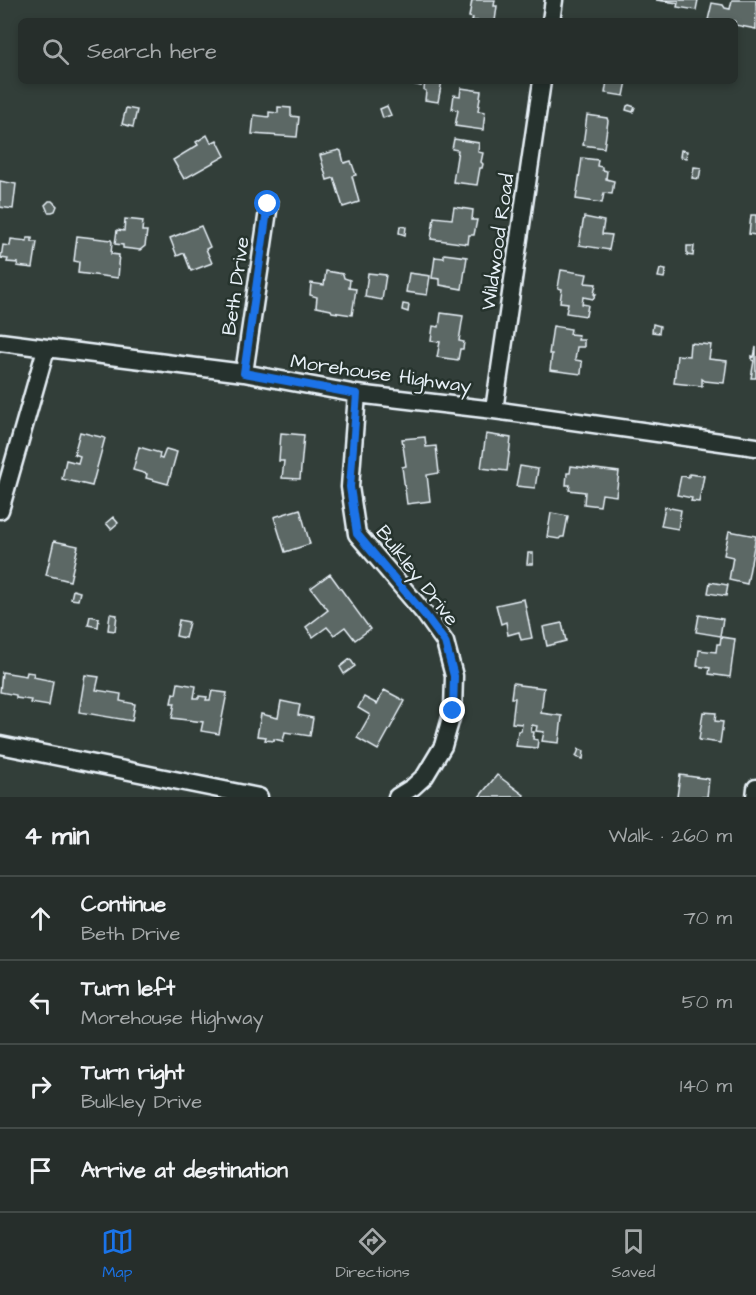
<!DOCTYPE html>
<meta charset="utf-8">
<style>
:root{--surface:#262e2b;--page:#323a37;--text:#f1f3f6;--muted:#a4a8a9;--line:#424a47;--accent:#1a73e8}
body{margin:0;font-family:"Architects Daughter",sans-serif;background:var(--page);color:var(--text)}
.stop{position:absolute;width:18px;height:18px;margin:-14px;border:4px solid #1a73e8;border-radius:50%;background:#fff}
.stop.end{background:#1a73e8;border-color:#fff;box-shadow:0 2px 6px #0008}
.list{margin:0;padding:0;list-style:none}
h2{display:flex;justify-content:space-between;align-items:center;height:78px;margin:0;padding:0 24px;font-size:26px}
h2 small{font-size:20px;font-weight:400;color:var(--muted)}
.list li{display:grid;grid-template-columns:39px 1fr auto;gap:18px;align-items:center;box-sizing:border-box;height:84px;padding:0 24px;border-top:2px solid var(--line)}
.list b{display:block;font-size:22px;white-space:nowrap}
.list p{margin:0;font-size:20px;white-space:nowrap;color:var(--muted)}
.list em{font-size:20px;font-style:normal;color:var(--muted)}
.icon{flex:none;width:33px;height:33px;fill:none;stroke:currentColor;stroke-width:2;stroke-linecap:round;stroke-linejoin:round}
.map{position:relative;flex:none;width:756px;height:797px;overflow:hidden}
.search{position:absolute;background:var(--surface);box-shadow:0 3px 9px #0003;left:18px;right:18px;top:18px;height:66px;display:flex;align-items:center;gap:15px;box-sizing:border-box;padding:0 21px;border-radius:9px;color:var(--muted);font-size:22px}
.sheet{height:414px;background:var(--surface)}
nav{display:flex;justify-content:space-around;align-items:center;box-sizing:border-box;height:84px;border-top:2px solid var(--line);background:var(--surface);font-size:16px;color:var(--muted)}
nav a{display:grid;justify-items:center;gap:3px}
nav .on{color:var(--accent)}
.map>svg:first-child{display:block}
</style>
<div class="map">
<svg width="756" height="797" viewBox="0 0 756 797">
<rect width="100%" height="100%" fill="#323e39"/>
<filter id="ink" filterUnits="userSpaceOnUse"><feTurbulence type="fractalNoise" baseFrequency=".0167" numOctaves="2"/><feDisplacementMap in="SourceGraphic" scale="12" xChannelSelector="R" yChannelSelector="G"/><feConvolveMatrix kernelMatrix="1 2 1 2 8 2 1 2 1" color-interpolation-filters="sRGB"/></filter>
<g filter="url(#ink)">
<path fill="#5c6865" stroke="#e8f1f8" stroke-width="1.5" d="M472,0H495L494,6H497L495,21H472L473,18L469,17Z
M656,0H698L696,10L677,7L678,3Z
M732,0H756V29L735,25V21H715L708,20L712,3L723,5L725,8L730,9Z
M412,81H421V86L412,84Z
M425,81H442L438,102L425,100L426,91L424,90Z
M607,81H627L624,96L605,93Z
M461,88L481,91L478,111L485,112L483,130L455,126L458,110L452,109L454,95L460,96Z
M629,105L635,107L633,112L626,110L627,106Z
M387,106L391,115L383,118L380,109Z
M278,107L291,108V116L299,117L297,137L252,134L254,115L269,117V112L278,113Z
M126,108L137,110L133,127L122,124Z
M587,115L607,118L608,121L604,148L583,145Z
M207,135L211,143L217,140L225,156L184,179L173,160L198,145L196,142Z
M454,139L479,143L478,152L483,153L481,162L483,164L482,168H480L477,185L453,182L458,150L452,149Z
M339,150L341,151L344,163L351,161L356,175L352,176L359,202L343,207L334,178L327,180L320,155Z
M681,150L687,151L686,158L680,157Z
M582,158L598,160L597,166L602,167V170L607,171L606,179L614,181L612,194L604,193L602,203L576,199Z
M694,167L701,168L699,179L692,178Z
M0,181L16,184L13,209L0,207Z
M49,201H52L57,206L55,211L52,212H48L45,205Z
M454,207L473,210L472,220H477L474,235H469L468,244L431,239L434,217L452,219Z
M751,215H756V235L749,234Z
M584,217L604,221L602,234L612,235L609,250L579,245Z
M125,219L143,221L142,231H147L145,246L140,250L123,248V245L115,244L117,230L124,231Z
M201,226L210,247L206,249L212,263L191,271L184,253L177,256L170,238Z
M400,226L406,227L405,235L399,233Z
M77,236L111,240L112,242L111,254L119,255L118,265L119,266L118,278L78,273L79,262L74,261Z
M27,238H32V242H37L33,268L17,266L18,263L7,262L8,259L1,258L3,245L10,246L11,239L27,241Z
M687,246H694L693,256L687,255Z
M444,254L467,257L462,289L440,285V279L432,278L435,257L444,258Z
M660,269L666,270L664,278L658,277Z
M561,270L587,274L585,283L596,284L594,294H596L593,299L583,297L582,304L588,305L586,316L566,313L568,303L560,302L562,289L558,288Z
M326,271L343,274L344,278L350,280L349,288L356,289L352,315L332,312L331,310L316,307L317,297L310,295L311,283L324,285Z
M368,273L386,275L382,300L365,297Z
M409,273L430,276L427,295L406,292Z
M403,304L409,305L408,312L402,310Z
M441,313L463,316L459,341L464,342L463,349H460L458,360L437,357L440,342L431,341L433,326L439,327Z
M653,324L660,326L659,333L652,332Z
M553,326L571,329L570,334L579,335L578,340H584V347H577L575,360L581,361L582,363L581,374L550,370L552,354H549Z
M690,343L711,345L709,359L727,361L724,383L705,381L702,379V386L674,383L677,355L689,356Z
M756,347V378H751L754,361L752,360V356L754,357Z
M80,432L105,438L92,486L62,479L66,460L78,463L80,456L74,454Z
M281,433L304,435L300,479L282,478L284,461H279Z
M486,434L511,438L507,471L481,468Z
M425,437L426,447L436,446L439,473L427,475L430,501L407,504L402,467L406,466L402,439Z
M139,447L160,453L159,458L162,459L166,449L177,452L168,484L146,478L147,474L133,470Z
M520,466L538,469L535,488L516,486Z
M571,466L619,472L616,496L602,494L600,506L584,504L585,492L569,490L570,485H566L567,473H570Z
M689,474L704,476L699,502L691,501L692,498L677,495L681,476L689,477Z
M665,507L681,510L678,529L661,526Z
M300,509L310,544L285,552L274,517Z
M551,513L568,516L564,537H561L559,539L547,537Z
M113,517L118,523L111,529L106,523Z
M729,531L756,536L747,584L729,580L733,557L724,555Z
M54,541L78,546L70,581L46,575Z
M528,553H533V564H527Z
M330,574L370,629L355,640L345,627L334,635L327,627L313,637L306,627L328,610L311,588Z
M710,582L728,585L726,596L708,593Z
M73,590L80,592L78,600L71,599Z
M524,599L532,638L521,640L519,632L508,635L506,622L501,624L496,605Z
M110,614L117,615L115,631L108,630Z
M699,615L723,619L720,636L696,632Z
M90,616L99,618L98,627L88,625Z
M179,620L189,622L185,638L176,636Z
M562,623L566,641L547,646L543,627Z
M721,637L735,639L730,677L709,674L710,668L697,666L699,650L716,652L717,644H720Z
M350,659L355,666L344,674L340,667Z
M2,672L26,676L27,672L34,673L33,677L53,681L49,706L30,703L31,700L16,698V695L0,692Z
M85,675L99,677L96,690L121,694L120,701L135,704L132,721L79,712Z
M178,683L196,686L194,698H199V696L207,697L206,700H210L212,691L227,693L219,734L201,731L203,722L172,718L175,703H171L173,693L176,694Z
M513,683L519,684V685L544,688L541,713L562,716L559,743L542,741L544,732L536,731L537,726L532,725L531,732H534L533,739L538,740L537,748L516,746L518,731H521L522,724L512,723L515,698H511Z
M384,690L405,701L378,750L357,738L370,715L358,708L364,697L377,704Z
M281,701L300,705L298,715L313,718L310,736L285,732L283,741L274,739V741L265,740L266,737L257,736L261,714L278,718Z
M703,712L716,713L715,721L723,722L720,743L699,740Z
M579,749L584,751L583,759L576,757Z
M497,775L524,795L523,797H479Z
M680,775L709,779L707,797H677Z"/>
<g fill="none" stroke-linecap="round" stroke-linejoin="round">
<defs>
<path id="minor" d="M551,21L554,0
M0,342L244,373L357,394L494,410L756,447
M244,373L269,204
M357,394L350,487L357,534L425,614L445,642L454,676L453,711L443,746L425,776L413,787L397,797
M494,410L542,81
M0,510L46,349
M0,745L259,797
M755,797L756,788"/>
</defs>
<use href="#minor" stroke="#e8f1f8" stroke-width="21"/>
<use href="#minor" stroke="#26332d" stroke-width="16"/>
</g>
</g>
<g fill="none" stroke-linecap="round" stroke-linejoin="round" filter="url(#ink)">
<path stroke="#1a73e8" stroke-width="8" d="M268,204L244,373L357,394L350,487L357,534L425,615L445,642L454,676L453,711"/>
</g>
<g text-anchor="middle" stroke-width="5" stroke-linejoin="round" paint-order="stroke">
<g font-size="20" fill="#e8f1f8" stroke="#26332d">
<text transform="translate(497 242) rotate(-82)" y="7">Wildwood Road</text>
<text transform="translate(235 286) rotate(-82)" y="7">Beth Drive</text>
<text transform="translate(381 373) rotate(8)" y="7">Morehouse Highway</text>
<text transform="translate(418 575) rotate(52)" y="7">Bulkley Drive</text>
</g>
</g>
</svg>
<div class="stop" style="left:268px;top:204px"></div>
<div class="stop end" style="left:453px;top:711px"></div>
<div class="search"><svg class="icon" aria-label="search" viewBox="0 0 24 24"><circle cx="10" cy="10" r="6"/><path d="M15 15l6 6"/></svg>Search here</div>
</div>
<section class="sheet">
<h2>4 min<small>Walk · 260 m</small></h2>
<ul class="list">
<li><svg class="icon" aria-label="ahead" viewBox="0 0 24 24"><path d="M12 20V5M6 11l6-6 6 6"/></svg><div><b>Continue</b><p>Beth Drive</p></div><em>70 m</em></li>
<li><svg class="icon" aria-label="left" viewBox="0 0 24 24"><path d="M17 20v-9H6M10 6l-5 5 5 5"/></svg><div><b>Turn left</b><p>Morehouse Highway</p></div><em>50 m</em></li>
<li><svg class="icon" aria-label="right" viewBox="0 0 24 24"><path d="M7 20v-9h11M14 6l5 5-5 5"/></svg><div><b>Turn right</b><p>Bulkley Drive</p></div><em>140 m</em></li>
<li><svg class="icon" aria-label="arrive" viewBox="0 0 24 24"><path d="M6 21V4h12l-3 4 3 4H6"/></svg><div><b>Arrive at destination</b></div></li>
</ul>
</section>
<nav>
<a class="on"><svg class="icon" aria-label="map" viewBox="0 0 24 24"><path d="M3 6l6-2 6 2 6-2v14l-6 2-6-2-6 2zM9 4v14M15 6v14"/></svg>Map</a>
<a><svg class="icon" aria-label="directions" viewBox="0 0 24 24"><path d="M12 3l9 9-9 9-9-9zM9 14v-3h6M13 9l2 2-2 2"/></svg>Directions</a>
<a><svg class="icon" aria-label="saved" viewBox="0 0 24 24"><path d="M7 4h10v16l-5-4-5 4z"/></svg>Saved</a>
</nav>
